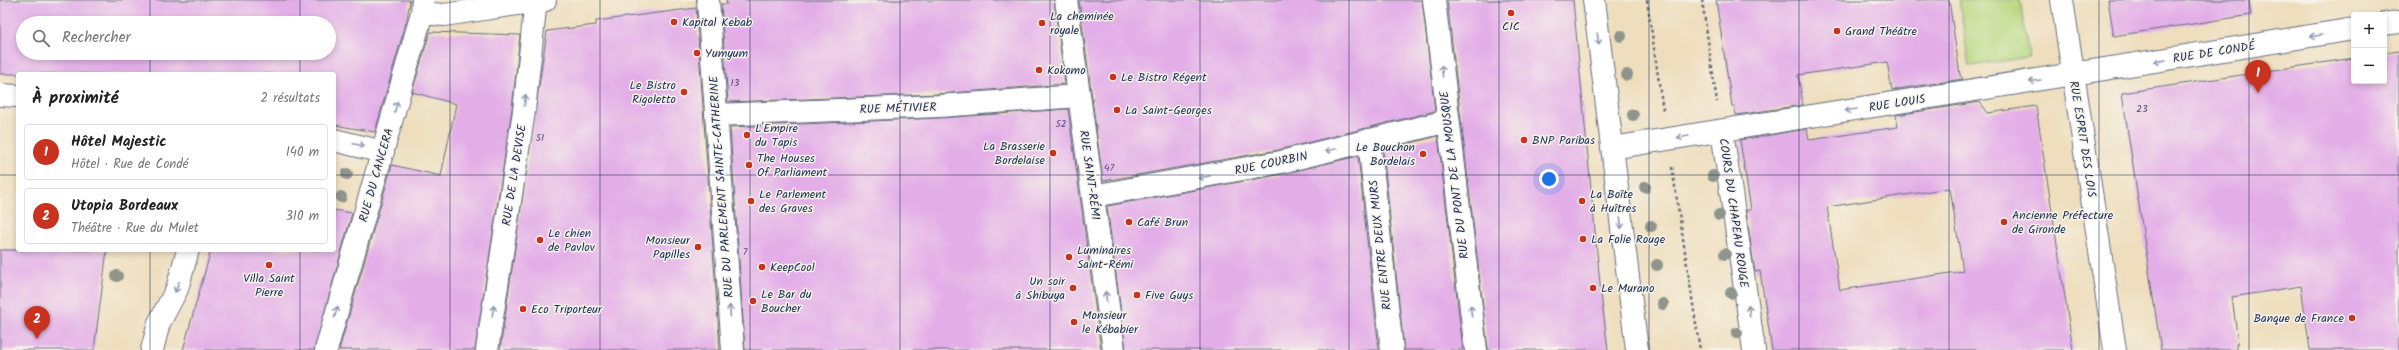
<!DOCTYPE html>
<html lang="fr">
<meta charset="utf-8">
<style>
:root{--surface:#fff;--page:#f2f2f2;--text:#222;--muted:#767676;--line:#e0e0e0;--accent:#c8321e}
body{margin:0;font-family:Kalam,sans-serif;background:var(--page);color:var(--text)}
.controls{position:absolute;right:12px;top:12px;display:grid;overflow:hidden;border-radius:4px;box-shadow:0 2px 6px #0003}
.controls button{width:36px;height:36px;display:grid;place-items:center;padding:0;border:0;border-bottom:1px solid var(--line);background:var(--surface);color:var(--text);font:20px sans-serif}
.you{position:absolute;left:1549px;top:179px;width:14px;height:14px;margin:-10px;border:3px solid #fff;border-radius:50%;background:#1a73e8;box-shadow:0 0 0 6px #1a73e833}
.badge{display:grid;place-items:center;width:26px;height:26px;border-radius:50%;background:var(--accent);color:#fff;font-size:13px;font-weight:700}
.pin{position:absolute;translate:-50% -33px;filter:drop-shadow(0 1px 2px #0008)}
.pin::after{content:'';position:absolute;top:21px;width:14px;height:12px;background:inherit;clip-path:polygon(0 0,100% 0,50% 100%)}
.list{margin:0;padding:0;list-style:none}
h2{display:flex;justify-content:space-between;align-items:center;height:52px;margin:0;padding:0 16px;font-size:17px}
h2 small{font-size:13px;font-weight:400;color:var(--muted)}
.list li{display:grid;grid-template-columns:26px 1fr auto;gap:12px;align-items:center;box-sizing:border-box;height:56px;margin:0 8px 8px;padding:0 8px;border:1px solid var(--line);border-radius:4px}
.list b{display:block;font-size:15px;white-space:nowrap}
.list p{margin:0;font-size:13px;white-space:nowrap;color:var(--muted)}
.list em{font-size:13px;font-style:normal;color:var(--muted)}
.icon{flex:none;width:22px;height:22px;fill:none;stroke:currentColor;stroke-width:2;stroke-linecap:round;stroke-linejoin:round}
.map{position:relative;flex:none;width:2399px;height:350px;overflow:hidden}
.search{position:absolute;background:var(--surface);box-shadow:0 2px 6px #0003;left:16px;top:16px;width:320px;height:44px;display:flex;align-items:center;gap:10px;box-sizing:border-box;padding:0 14px;border-radius:22px;color:var(--muted);font-size:15px}
.panel{position:absolute;background:var(--surface);box-shadow:0 2px 6px #0003;left:16px;top:72px;width:320px;height:180px;border-radius:4px}
.map>svg:first-child{display:block}
</style>
<div class="map">
<svg width="2399" height="350" viewBox="0 0 2399 350">
<rect width="100%" height="100%" fill="#f7f3e8"/>
<filter id="ink" filterUnits="userSpaceOnUse"><feTurbulence type="fractalNoise" baseFrequency=".025" numOctaves="2"/><feDisplacementMap in="SourceGraphic" scale="8" xChannelSelector="R" yChannelSelector="G"/><feConvolveMatrix kernelMatrix="1 2 1 2 8 2 1 2 1" color-interpolation-filters="sRGB"/></filter>
<filter id="wash" filterUnits="userSpaceOnUse"><feTurbulence type="fractalNoise" baseFrequency=".012" numOctaves="4" result="noise"/><feDisplacementMap in="SourceGraphic" scale="16" xChannelSelector="R" yChannelSelector="G"/><feGaussianBlur stdDeviation="0.9" result="paint"/><feColorMatrix in="noise" values="0 0 0 0 0 0 0 0 0 0 0 0 0 0 0 0 0 1.4 0 .05"/><feComposite in="paint" operator="in"/></filter>
<g filter="url(#wash)">
<rect width="100%" height="100%" fill="#eedebd"/>
<path fill="#b7d880" stroke="#69846f" d="M1959,0H2020L2029,57L1969,66Z"/>
<g id="blocks">
<path fill="#e3ade8" fill-rule="evenodd" d="M0,0H410L407,19L375,132L334,125V74H0ZM23,23H329V53H23Z
M726,0H1054L1065,84L938,94L728,102L721,4H727Z
M1079,0H1422L1435,111L1278,150L1103,181Z
M1447,0H1573L1601,294L1608,350H1488Z
M1716,0H1949L1960,75L1963,79L1892,90L1887,62L1798,75L1803,105L1736,115L1734,106H1732Z
M2108,0H2249L2251,15L2114,36Z
M696,8L720,350H500L547,31L596,25V21Z
M430,32L520,35L512,109L475,350H339L392,165L441,176L456,104L412,92Z
M2399,51V350H2310L2301,286L2232,297L2238,343L2236,344V350H2161L2122,93L2354,58V81H2384V53Z
M1980,102L1988,113L2036,106L2073,350H1772L1760,271L1755,272L1752,253L1746,210H1751L1740,140L1807,129L1809,140L1898,127L1896,115ZM1950,188L1963,271L1840,290L1827,207Z
M1068,109L1101,350H745L730,127L940,118Z
M1438,136L1463,350H1404L1383,150Z
M1358,156L1379,350H1126L1107,206L1283,174Z
M334,210L352,213L314,350H183L211,250H334Z
M0,250H107L94,350H0Z"/>
</g>
</g>
<g filter="url(#ink)">
<use href="#blocks" fill-opacity="0" stroke="#656c7f" stroke-width="1"/>
<g fill="none" stroke-linecap="round" stroke-linejoin="round">
<defs>
<path id="minor" d="M708,0L733,350
M1066,0L1114,350
M1434,0L1476,350
M1594,0L1637,350
M2062,0L2115,350
M422,13L444,15L545,0
M2384,24L2399,22
M0,95L18,96
M716,115L939,106L1079,96
M1722,131L1754,350
M334,140L383,152
M1369,140L1392,350
M1612,148L2354,29
M1093,196L1281,162L1448,121
M152,350L159,323L177,289L188,250
M326,350L422,13L423,0
M487,350L524,111L536,0"/>
</defs>
<use href="#minor" stroke="#656c7f" stroke-width="24"/>
<path stroke="#656c7f" stroke-width="2.5" stroke-dasharray="3 3" stroke-linecap="butt" d="M1647,0L1663,110
M1702,0L1717,102
M1672,167L1700,350"/>
<use href="#minor" stroke="#fff" stroke-width="22"/>
</g>
<g fill="#8f958d">
<circle cx="1621" cy="36" r="6"/>
<circle cx="1627" cy="75" r="6"/>
<circle cx="1633" cy="115" r="6"/>
<circle cx="347" cy="174" r="6"/>
<circle cx="1713" cy="176" r="6"/>
<circle cx="1645" cy="187" r="6"/>
<circle cx="341" cy="197" r="6"/>
<circle cx="1719" cy="215" r="6"/>
<circle cx="1651" cy="226" r="6"/>
<circle cx="1725" cy="254" r="6"/>
<circle cx="1657" cy="265" r="6"/>
<circle cx="117" cy="276" r="6"/>
<circle cx="1731" cy="293" r="6"/>
<circle cx="1663" cy="304" r="6"/>
<circle cx="1737" cy="333" r="6"/>
</g>
<defs><path id="oneway-shaft" d="M-6 0H5M1.5-3L5.5 0L1.5 3" fill="none" stroke-width="1.6" stroke-linecap="round" stroke-linejoin="round"/></defs>
<g stroke="#8d97ae">
<use href="#oneway-shaft" transform="translate(2316 36) rotate(171)"/>
<use href="#oneway-shaft" transform="translate(1598 39) rotate(83)"/>
<use href="#oneway-shaft" transform="translate(2160 61) rotate(171)"/>
<use href="#oneway-shaft" transform="translate(1442 71) rotate(-96)"/>
<use href="#oneway-shaft" transform="translate(2035 81) rotate(171)"/>
<use href="#oneway-shaft" transform="translate(525 100) rotate(-83)"/>
<use href="#oneway-shaft" transform="translate(396 107) rotate(-74)"/>
<use href="#oneway-shaft" transform="translate(1851 110) rotate(171)"/>
<use href="#oneway-shaft" transform="translate(1683 137) rotate(171)"/>
<use href="#oneway-shaft" transform="translate(359 145) rotate(12)"/>
<use href="#oneway-shaft" transform="translate(1331 150) rotate(166)"/>
<use href="#oneway-shaft" transform="translate(1204 177) rotate(170)"/>
<use href="#oneway-shaft" transform="translate(1621 223) rotate(83)"/>
<use href="#oneway-shaft" transform="translate(177 287) rotate(111)"/>
<use href="#oneway-shaft" transform="translate(1106 297) rotate(-98)"/>
<use href="#oneway-shaft" transform="translate(493 311) rotate(-81)"/>
<use href="#oneway-shaft" transform="translate(730 311) rotate(-94)"/>
<use href="#oneway-shaft" transform="translate(1471 311) rotate(-97)"/>
<use href="#oneway-shaft" transform="translate(1749 311) rotate(-98)"/>
<use href="#oneway-shaft" transform="translate(336 312) rotate(-75)"/>
</g>
</g>
<path fill="none" stroke="#1b2f5e" stroke-width="1" stroke-opacity="0.55" d="M150,0V23M300,0V23M450,0V350M600,0V350M750,0V350M900,0V350M1050,0V350M1200,0V350M1349,0V350M1499,0V350M1649,0V350M1799,0V350M1949,0V350M2099,0V350M2249,0V350M150,53V74M300,53V74M0,175H18M334,175H2399M150,250V350M300,250V350"/>
<g fill="#c8321e" stroke="#f7f3e8" stroke-width="1.5">
<circle cx="1511" cy="13" r="4"/>
<circle cx="674" cy="22" r="4"/>
<circle cx="1042" cy="23" r="4"/>
<circle cx="1837" cy="31" r="4"/>
<circle cx="697" cy="53" r="4"/>
<circle cx="1039" cy="70" r="4"/>
<circle cx="1113" cy="77" r="4"/>
<circle cx="684" cy="92" r="4"/>
<circle cx="1117" cy="110" r="4"/>
<circle cx="747" cy="135" r="4"/>
<circle cx="1524" cy="140" r="4"/>
<circle cx="1053" cy="153" r="4"/>
<circle cx="1423" cy="154" r="4"/>
<circle cx="749" cy="165" r="4"/>
<circle cx="751" cy="201" r="4"/>
<circle cx="1582" cy="201" r="4"/>
<circle cx="1129" cy="222" r="4"/>
<circle cx="2004" cy="222" r="4"/>
<circle cx="1583" cy="239" r="4"/>
<circle cx="540" cy="240" r="4"/>
<circle cx="698" cy="247" r="4"/>
<circle cx="1069" cy="257" r="4"/>
<circle cx="269" cy="265" r="4"/>
<circle cx="762" cy="267" r="4"/>
<circle cx="1073" cy="288" r="4"/>
<circle cx="1593" cy="288" r="4"/>
<circle cx="1137" cy="295" r="4"/>
<circle cx="753" cy="301" r="4"/>
<circle cx="523" cy="309" r="4"/>
<circle cx="2352" cy="318" r="4"/>
<circle cx="1074" cy="322" r="4"/>
</g>
<g text-anchor="middle" stroke-width="3" stroke-linejoin="round" paint-order="stroke">
<g font-size="10" fill="#4d4e80">
<text x="735" y="86">13</text>
<text x="2142" y="112">23</text>
<text x="1061" y="127">52</text>
<text x="540" y="141">51</text>
<text x="1109" y="171">47</text>
<text x="745" y="255">7</text>
</g>
<g font-size="12" fill="#1b2f5e" stroke="#f7f3e8" text-anchor="start">
<text x="1050" y="20">La cheminée<tspan x="1050" dy="14">royale</tspan></text>
<text x="682" y="26">Kapital Kebab</text>
<text x="1511" y="30" text-anchor="middle">CIC</text>
<text x="1845" y="35">Grand Théâtre</text>
<text x="705" y="57">Yumyum</text>
<text x="1047" y="74">Kokomo</text>
<text x="1121" y="81">Le Bistro Régent</text>
<text x="676" y="89" text-anchor="end">Le Bistro<tspan x="676" dy="14">Rigoletto</tspan></text>
<text x="1125" y="114">La Saint-Georges</text>
<text x="755" y="132">L'Empire<tspan x="755" dy="14">du Tapis</tspan></text>
<text x="1532" y="144">BNP Paribas</text>
<text x="1045" y="150" text-anchor="end">La Brasserie<tspan x="1045" dy="14">Bordelaise</tspan></text>
<text x="1415" y="151" text-anchor="end">Le Bouchon<tspan x="1415" dy="14">Bordelais</tspan></text>
<text x="757" y="162">The Houses<tspan x="757" dy="14">Of Parliament</tspan></text>
<text x="759" y="198">Le Parlement<tspan x="759" dy="14">des Graves</tspan></text>
<text x="1590" y="198">La Boîte<tspan x="1590" dy="14">à Huîtres</tspan></text>
<text x="2012" y="219">Ancienne Préfecture<tspan x="2012" dy="14">de Gironde</tspan></text>
<text x="1137" y="226">Café Brun</text>
<text x="548" y="237">Le chien<tspan x="548" dy="14">de Pavlov</tspan></text>
<text x="1591" y="243">La Folie Rouge</text>
<text x="690" y="244" text-anchor="end">Monsieur<tspan x="690" dy="14">Papilles</tspan></text>
<text x="1077" y="254">Luminaires<tspan x="1077" dy="14">Saint-Rémi</tspan></text>
<text x="770" y="271">KeepCool</text>
<text x="269" y="282" text-anchor="middle">Villa Saint<tspan x="269" dy="14">Pierre</tspan></text>
<text x="1065" y="285" text-anchor="end">Un soir<tspan x="1065" dy="14">à Shibuya</tspan></text>
<text x="1601" y="292">Le Murano</text>
<text x="761" y="298">Le Bar du<tspan x="761" dy="14">Boucher</tspan></text>
<text x="1145" y="299">Five Guys</text>
<text x="531" y="313">Eco Triporteur</text>
<text x="1082" y="319">Monsieur<tspan x="1082" dy="14">le Kébabier</tspan></text>
<text x="2344" y="322" text-anchor="end">Banque de France</text>
</g>
<g font-size="12" fill="#1b2f5e" stroke="#f7f3e8">
<text transform="translate(2214 52) rotate(-9)" y="4">RUE DE CONDÉ</text>
<text transform="translate(1897 103) rotate(-9)" y="4">RUE LOUIS</text>
<text transform="translate(898 108) rotate(-2)" y="4">RUE MÉTIVIER</text>
<text transform="translate(2083 139) rotate(81)" y="4">RUE ESPRIT DES LOIS</text>
<text transform="translate(1271 163) rotate(-12)" y="4">RUE COURBIN</text>
<text transform="translate(376 175) rotate(-74)" y="4">RUE DU CANCERA</text>
<text transform="translate(514 175) rotate(-81)" y="4">RUE DE LA DEVISE</text>
<text transform="translate(1090 175) rotate(82)" y="4">RUE SAINT-RÉMI</text>
<text transform="translate(1454 175) rotate(-97)" y="4">RUE DU PONT DE LA MOUSQUE</text>
<text transform="translate(721 187) rotate(-94)" y="4">RUE DU PARLEMENT SAINTE-CATHERINE</text>
<text transform="translate(1734 213) rotate(82)" y="4">COURS DU CHAPEAU ROUGE</text>
<text transform="translate(1380 245) rotate(-96)" y="4">RUE ENTRE DEUX MURS</text>
</g>
</g>
</svg>
<div class="controls">
<button>+</button>
<button>−</button>
</div>
<div class="you"></div>
<div class="pin badge" style="left:2258px;top:93px">1</div>
<div class="pin badge" style="left:37px;top:339px">2</div>
<div class="search"><svg class="icon" aria-label="search" viewBox="0 0 24 24"><circle cx="10" cy="10" r="6"/><path d="M15 15l6 6"/></svg>Rechercher</div>
<section class="panel">
<h2>À proximité<small>2 résultats</small></h2>
<ul class="list">
<li><span class="badge">1</span><div><b>Hôtel Majestic</b><p>Hôtel · Rue de Condé</p></div><em>140 m</em></li>
<li><span class="badge">2</span><div><b>Utopia Bordeaux</b><p>Théâtre · Rue du Mulet</p></div><em>310 m</em></li>
</ul>
</section>
</div>
